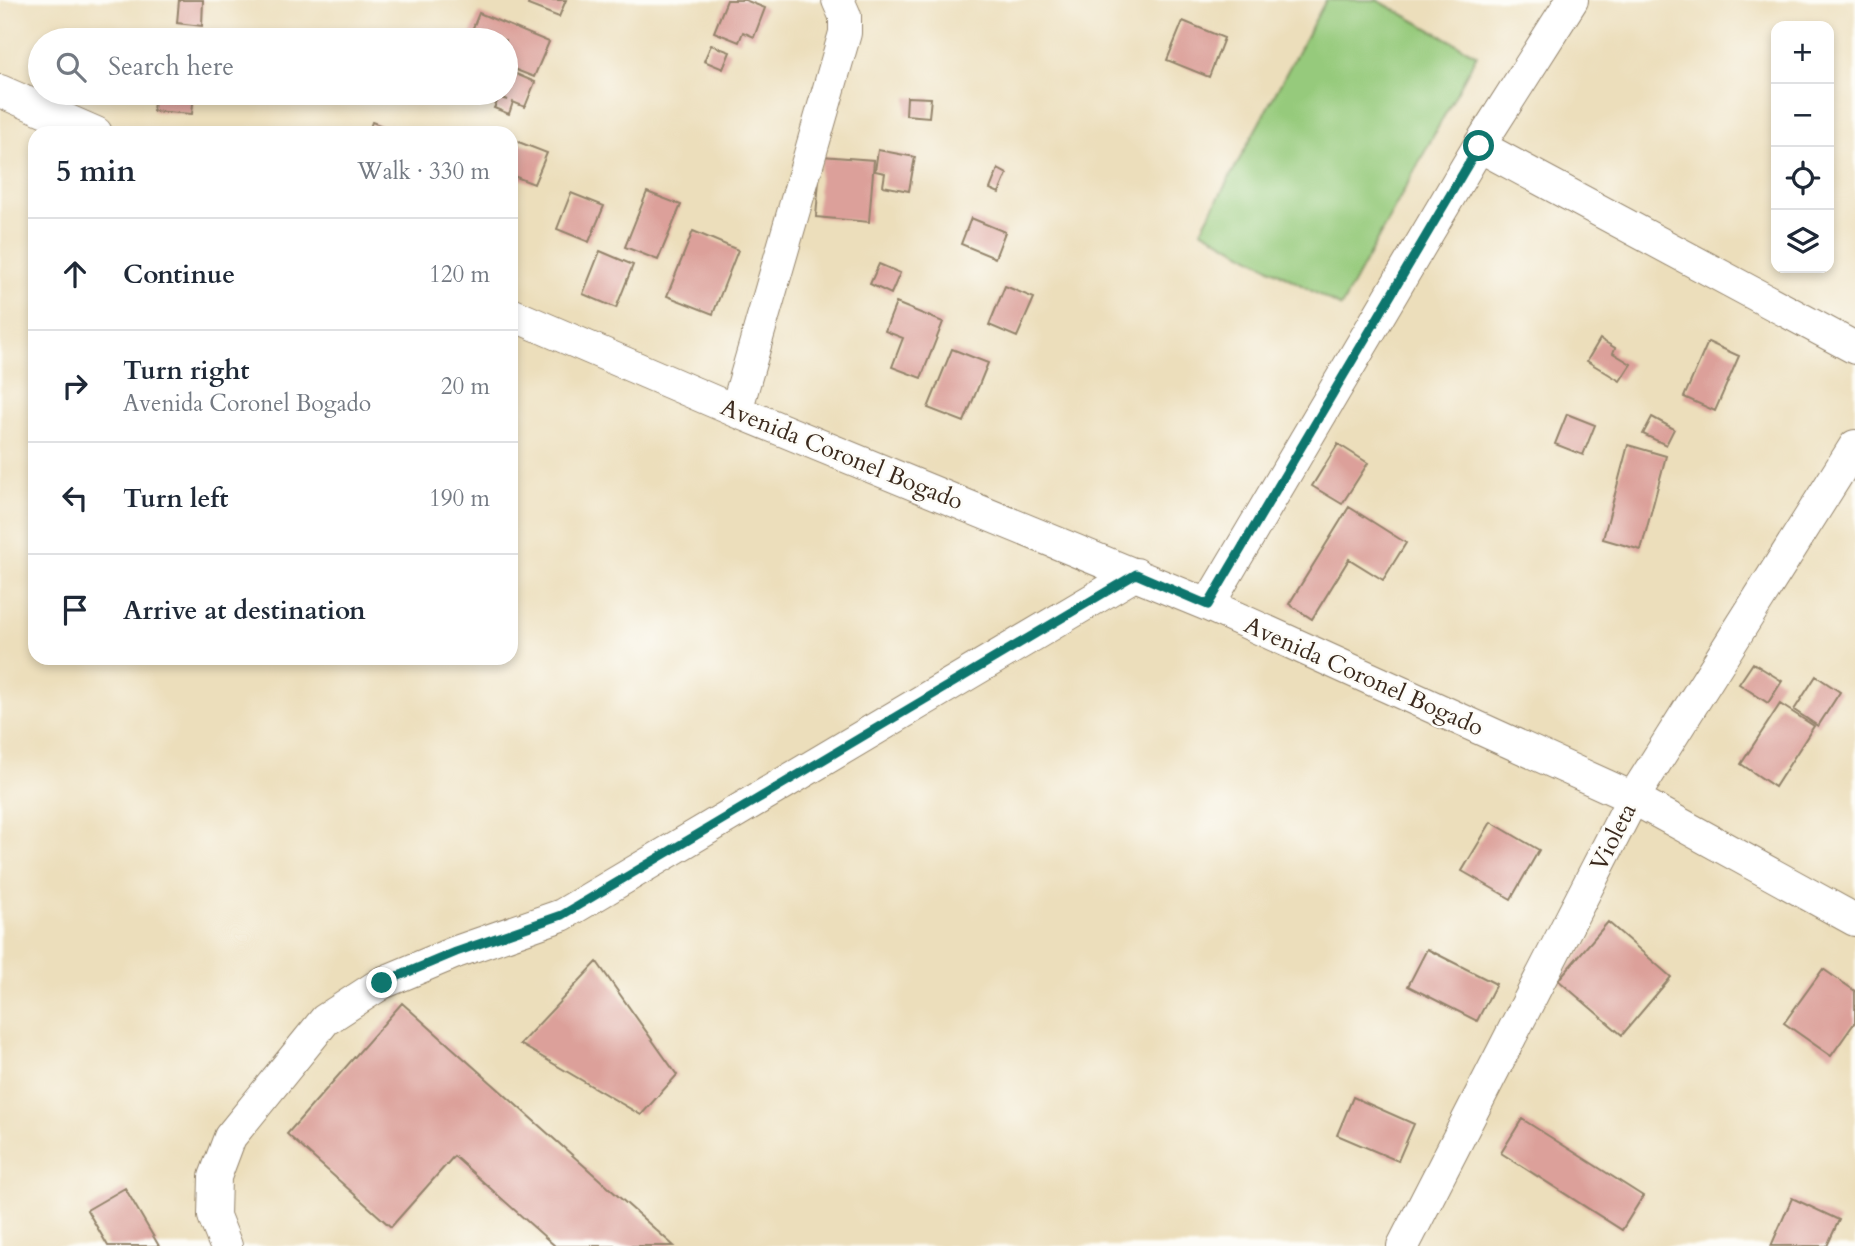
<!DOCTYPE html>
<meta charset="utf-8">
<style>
:root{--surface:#fff;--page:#f6f6f7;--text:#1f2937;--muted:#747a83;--line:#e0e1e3}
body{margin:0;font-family:Cardo,serif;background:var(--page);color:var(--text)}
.controls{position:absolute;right:21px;top:21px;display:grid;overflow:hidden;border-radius:14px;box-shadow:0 4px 10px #0003}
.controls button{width:63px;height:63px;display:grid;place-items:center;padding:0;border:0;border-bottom:2px solid var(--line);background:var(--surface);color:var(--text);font:35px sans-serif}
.stop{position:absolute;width:21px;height:21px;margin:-16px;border:5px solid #0f766e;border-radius:50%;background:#fff}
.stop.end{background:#0f766e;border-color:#fff;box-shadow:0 2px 7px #0008}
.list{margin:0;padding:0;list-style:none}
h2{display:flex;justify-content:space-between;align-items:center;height:91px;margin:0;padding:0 28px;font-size:30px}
h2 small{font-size:23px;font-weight:400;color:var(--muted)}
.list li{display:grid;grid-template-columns:46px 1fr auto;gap:21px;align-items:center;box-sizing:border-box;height:112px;padding:0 28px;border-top:2px solid var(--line)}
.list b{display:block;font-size:26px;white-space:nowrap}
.list p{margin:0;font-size:23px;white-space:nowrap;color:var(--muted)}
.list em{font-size:23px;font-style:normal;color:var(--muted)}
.icon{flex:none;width:38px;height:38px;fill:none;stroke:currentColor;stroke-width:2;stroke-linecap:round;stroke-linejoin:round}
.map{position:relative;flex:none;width:1855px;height:1246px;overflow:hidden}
.search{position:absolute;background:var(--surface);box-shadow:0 4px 10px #0003;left:28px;top:28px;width:490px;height:77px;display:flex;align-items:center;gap:18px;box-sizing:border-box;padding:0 24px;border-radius:38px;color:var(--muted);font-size:26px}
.panel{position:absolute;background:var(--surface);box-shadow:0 4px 10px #0003;left:28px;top:126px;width:490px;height:539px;border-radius:21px}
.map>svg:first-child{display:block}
</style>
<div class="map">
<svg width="1855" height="1246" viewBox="0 0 1855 1246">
<rect width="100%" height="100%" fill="#fdfcf7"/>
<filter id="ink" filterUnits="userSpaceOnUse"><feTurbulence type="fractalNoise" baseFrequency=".0143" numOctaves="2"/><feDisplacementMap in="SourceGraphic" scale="14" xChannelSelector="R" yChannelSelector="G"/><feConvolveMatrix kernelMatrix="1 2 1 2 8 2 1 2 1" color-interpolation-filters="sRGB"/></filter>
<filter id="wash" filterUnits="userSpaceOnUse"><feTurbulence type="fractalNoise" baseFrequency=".00686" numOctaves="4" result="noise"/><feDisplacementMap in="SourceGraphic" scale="28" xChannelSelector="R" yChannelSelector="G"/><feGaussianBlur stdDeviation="1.57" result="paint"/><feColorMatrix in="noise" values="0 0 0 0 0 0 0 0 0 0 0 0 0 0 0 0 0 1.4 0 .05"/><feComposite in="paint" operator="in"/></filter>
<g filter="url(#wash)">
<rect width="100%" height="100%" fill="#ecdebb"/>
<path fill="#96ca7b" stroke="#687a4c" stroke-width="2" d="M1326,0H1377L1477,55L1341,307L1201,230Z"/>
<g id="blocks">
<path fill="#dca09a" d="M179,0H203L202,26L177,23Z
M530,0H566L559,17L528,5Z
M727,0H745L765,8L754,37L743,32L739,42L714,32Z
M479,13L549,42L534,77L506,66V40H468Z
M1183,21L1224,38L1209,77L1167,60Z
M159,35L200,38V40H159Z
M711,45L730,52L723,69L704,61Z
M509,71L535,82L525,107L513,102L509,114L494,108L499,98L508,100L498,96L499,93H506V78Z
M155,93H194L192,114L153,111Z
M907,97L931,98L929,117L906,115Z
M372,122L400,133H368Z
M516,141L547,153L534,184L511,175V154Z
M878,150L915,157L909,191L883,186L885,173L875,171Z
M821,156L874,160L869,222L816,217Z
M998,169L1007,174L999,193L990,189Z
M647,192L681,205L658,260L625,247Z
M571,193L604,206L589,242L557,229Z
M971,218L1005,232L995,258L961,244Z
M693,231L738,250L713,314L667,296Z
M600,251L633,265L616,308L583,294Z
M879,264L900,273L891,294L870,284Z
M1005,286L1034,298L1017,337L989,325Z
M896,303L943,322L921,378L892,367L903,338L885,331Z
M1600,339L1615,348L1613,353L1631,364L1620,381L1587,361Z
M1708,342L1739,356L1715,411L1684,397Z
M952,349L988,363L964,422L928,408Z
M1567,414L1595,425L1583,455L1555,444Z
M1652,417L1674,429L1666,445L1643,434Z
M1338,444L1368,463L1342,504L1312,486Z
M1628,445L1666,456L1641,550L1603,539Z
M1349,507L1406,543L1383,580L1349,559L1312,619L1289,604Z
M1753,663L1782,681L1768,703L1739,684Z
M1816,676L1840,692L1818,726L1794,710Z
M1780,704L1814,726L1775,787L1741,764Z
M1491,822L1539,850L1511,899L1462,871Z
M1608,922L1671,977L1622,1035L1558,980Z
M1427,949L1496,984L1477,1021L1408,986Z
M597,962L677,1075L641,1115L520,1044Z
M1823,969L1855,991V1022L1831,1056L1784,1023Z
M402,1003L674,1246H555L454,1156L391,1227L287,1134Z
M1353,1097L1414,1124L1398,1161L1337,1135Z
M1522,1119L1643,1196L1622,1230L1501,1153Z
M125,1188L159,1246H108L87,1210Z
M1792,1198L1839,1220L1827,1246H1771Z"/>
</g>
</g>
<g filter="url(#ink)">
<use href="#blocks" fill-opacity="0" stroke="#94846c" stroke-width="2"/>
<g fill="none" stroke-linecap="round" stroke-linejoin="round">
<defs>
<path id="minor" d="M0,91L96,133
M1479,146L1855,348
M511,314L736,411L1208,605L1633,798L1855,920
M736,411L845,33V16L838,0
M1208,605L1479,146L1572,0
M226,1246L214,1216L215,1177L230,1137L325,1020L382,983L456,952L562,915L1136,574
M1403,1246L1633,798L1855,446"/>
</defs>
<use href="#minor" stroke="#94846c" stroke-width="34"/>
<use href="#minor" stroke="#fff" stroke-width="32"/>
</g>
</g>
<g fill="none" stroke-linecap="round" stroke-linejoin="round" filter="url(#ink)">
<path stroke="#0f766e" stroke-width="9" d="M382,983L456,952L562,915L1136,574L1208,605L1479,146"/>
</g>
<g text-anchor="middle" stroke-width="5" stroke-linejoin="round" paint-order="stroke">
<g font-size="24" fill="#3b2a1e" stroke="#fdfcf7">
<text transform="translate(842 454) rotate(22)" y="8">Avenida Coronel Bogado</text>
<text transform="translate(1364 676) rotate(24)" y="8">Avenida Coronel Bogado</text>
<text transform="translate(1613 837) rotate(-63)" y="8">Violeta</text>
</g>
</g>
</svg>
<div class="controls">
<button>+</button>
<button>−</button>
<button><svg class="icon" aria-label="locate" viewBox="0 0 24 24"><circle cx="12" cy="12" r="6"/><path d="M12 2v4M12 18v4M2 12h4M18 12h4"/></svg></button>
<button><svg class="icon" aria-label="layers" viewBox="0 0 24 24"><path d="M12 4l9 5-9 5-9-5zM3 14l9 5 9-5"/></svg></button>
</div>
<div class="stop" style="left:1479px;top:146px"></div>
<div class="stop end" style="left:382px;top:983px"></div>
<div class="search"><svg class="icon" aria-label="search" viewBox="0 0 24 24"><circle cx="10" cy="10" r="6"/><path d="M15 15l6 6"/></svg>Search here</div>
<section class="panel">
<h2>5 min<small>Walk · 330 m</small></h2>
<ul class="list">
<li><svg class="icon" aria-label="ahead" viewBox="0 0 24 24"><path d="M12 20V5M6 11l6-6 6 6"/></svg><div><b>Continue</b></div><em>120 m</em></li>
<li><svg class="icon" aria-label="right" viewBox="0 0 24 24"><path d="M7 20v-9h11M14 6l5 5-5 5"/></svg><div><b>Turn right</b><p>Avenida Coronel Bogado</p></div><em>20 m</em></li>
<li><svg class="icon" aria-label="left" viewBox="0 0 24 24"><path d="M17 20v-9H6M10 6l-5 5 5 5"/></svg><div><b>Turn left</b></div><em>190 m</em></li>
<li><svg class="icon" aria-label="arrive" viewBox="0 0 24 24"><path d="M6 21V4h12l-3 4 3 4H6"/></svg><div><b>Arrive at destination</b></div></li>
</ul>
</section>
</div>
